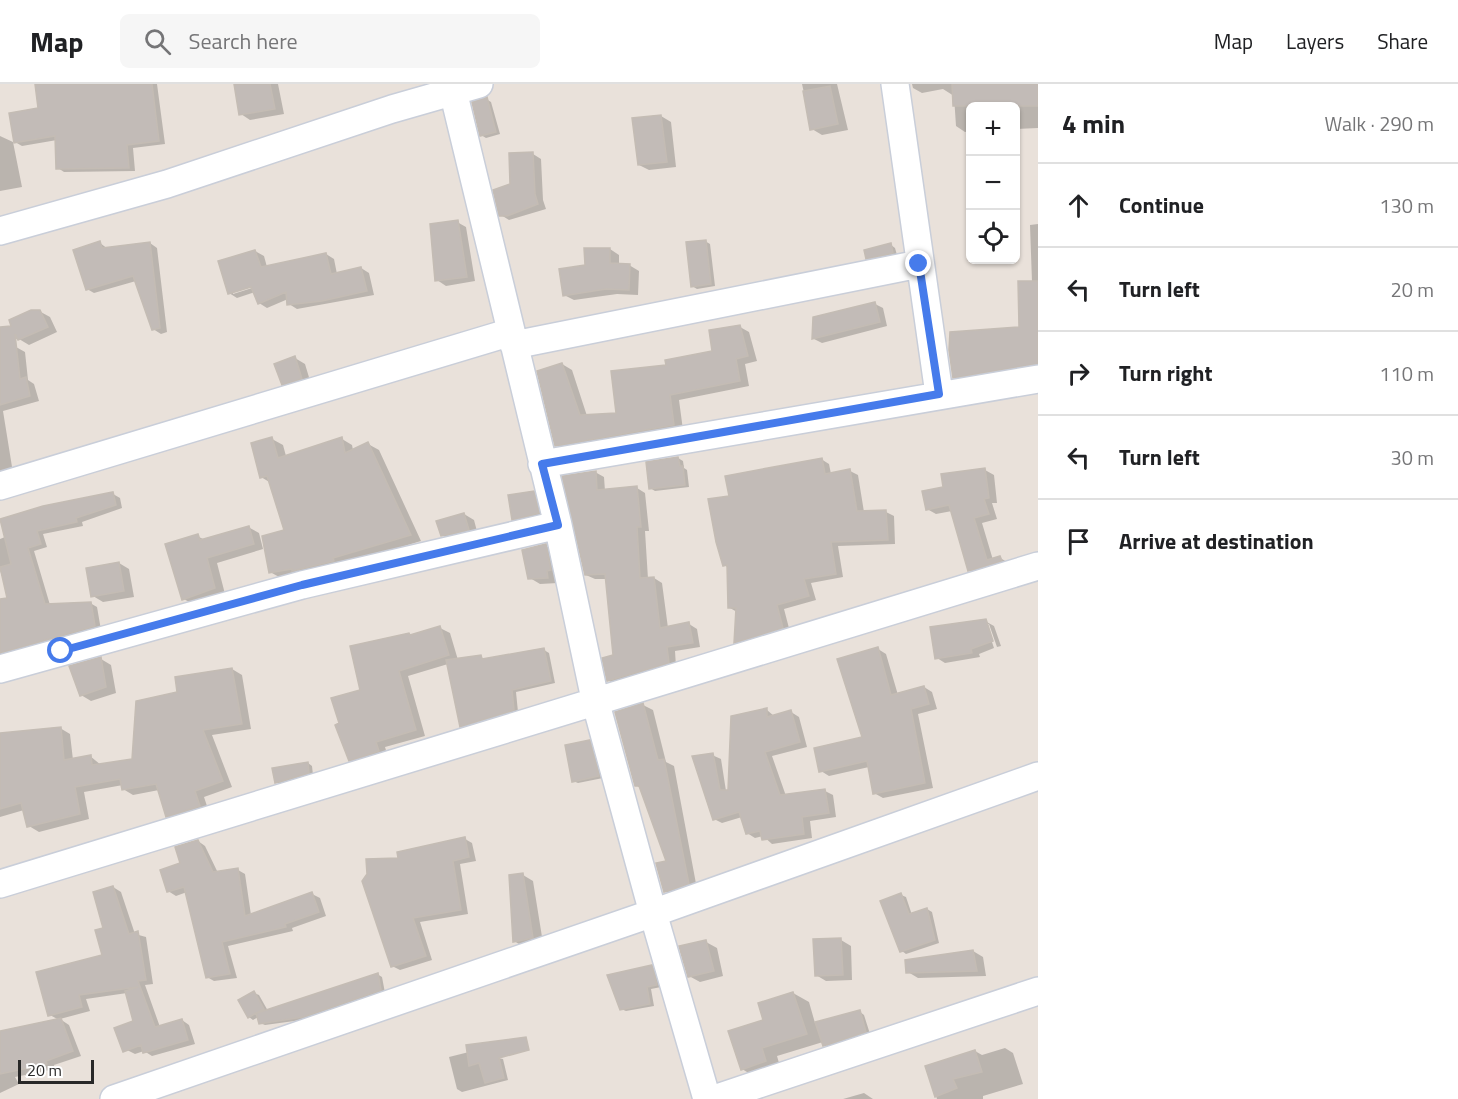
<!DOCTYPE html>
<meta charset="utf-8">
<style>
:root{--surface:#fff;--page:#f6f6f6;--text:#202124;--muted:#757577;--line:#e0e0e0}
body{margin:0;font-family:"Titillium Web",sans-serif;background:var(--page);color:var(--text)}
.controls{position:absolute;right:18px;top:18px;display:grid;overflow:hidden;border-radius:9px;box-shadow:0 2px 4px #0004}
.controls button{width:54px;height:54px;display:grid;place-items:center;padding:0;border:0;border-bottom:2px solid var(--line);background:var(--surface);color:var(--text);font:30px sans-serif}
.scale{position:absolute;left:18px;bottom:15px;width:76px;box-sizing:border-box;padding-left:6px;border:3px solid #282828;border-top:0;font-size:16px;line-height:21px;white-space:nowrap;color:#282828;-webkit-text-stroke:4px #fff;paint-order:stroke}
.stop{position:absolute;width:18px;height:18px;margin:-14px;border:4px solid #467beb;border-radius:50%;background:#fff}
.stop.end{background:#467beb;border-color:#fff;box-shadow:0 2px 6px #0008}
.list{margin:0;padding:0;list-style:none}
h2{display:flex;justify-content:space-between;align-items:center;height:78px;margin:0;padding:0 24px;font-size:26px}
h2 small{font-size:20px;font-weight:400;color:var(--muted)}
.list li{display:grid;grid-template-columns:39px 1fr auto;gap:18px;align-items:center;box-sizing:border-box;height:84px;padding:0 24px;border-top:2px solid var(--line)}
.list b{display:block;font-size:22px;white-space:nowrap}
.list em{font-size:20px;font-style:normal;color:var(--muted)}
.icon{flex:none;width:33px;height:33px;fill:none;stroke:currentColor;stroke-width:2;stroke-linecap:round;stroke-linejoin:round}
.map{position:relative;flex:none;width:1038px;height:1015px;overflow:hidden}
header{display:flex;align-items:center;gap:36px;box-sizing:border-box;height:84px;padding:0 30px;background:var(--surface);border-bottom:2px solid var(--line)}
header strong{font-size:28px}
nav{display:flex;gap:33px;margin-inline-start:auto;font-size:21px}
.search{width:420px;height:54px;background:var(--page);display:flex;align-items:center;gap:15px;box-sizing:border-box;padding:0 21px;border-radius:9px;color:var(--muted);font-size:22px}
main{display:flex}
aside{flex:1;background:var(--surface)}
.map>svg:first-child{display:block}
</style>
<header>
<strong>Map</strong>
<div class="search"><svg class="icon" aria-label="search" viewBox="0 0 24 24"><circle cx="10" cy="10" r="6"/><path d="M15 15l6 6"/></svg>Search here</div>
<nav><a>Map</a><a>Layers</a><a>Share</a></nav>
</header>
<main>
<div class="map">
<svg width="1038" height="1015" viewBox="0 0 1038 1015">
<rect width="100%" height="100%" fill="#e9e1da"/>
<path fill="#0003" fill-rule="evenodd" d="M36,0H157L165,60L133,64L135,87L64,88L58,84L57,56L22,62L15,58L39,25Z
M235,0H278L284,30L250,36L241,30Z
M802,0H837L848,46L822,51L812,45Z
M912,0H1038V44L1016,45V22H970V47L965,48L956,42L954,12L943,5L922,9L913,4Z
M486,15L491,18L500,50L486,54L481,51Z
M661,32L671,38L676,83L649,86L639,81Z
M0,52L13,58L22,103L0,107Z
M533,70L541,75L543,116L546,125L509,136L501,131L512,101Z
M457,138L466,143L475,197L446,202L437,196Z
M1038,140V284L960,296L954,293L1020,245L1032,198L1030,141Z
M705,157L710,160L715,202L697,205L692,202Z
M100,159L108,165L150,159L157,164L167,248L161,250L153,245L136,197L94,209L87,205Z
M891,161L895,164L897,171L872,176L867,174Z
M610,165L619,171V181H629L639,187L638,211L617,210L574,216L564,211L586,182Z
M255,167L264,172L267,183L326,170L334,175L337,190L361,184L369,189L374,211L297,225L289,220L288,215L267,224L259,219L255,208L237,214L229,209ZM258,199V202L233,210V207Z
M875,220L883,224L887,242L822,259L814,255V235Z
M39,227L50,233L57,248L29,261L19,255Z
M740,243L749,248L757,277L745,280L749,302L679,316L683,346L566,366L556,361L562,280L572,286L587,332L617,331L714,268Z
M16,263L25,268L28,296L34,300L39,317L3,327L13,389L0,392V265Z
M295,274L305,280L311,300L294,305L283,300Z
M272,355L283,361L286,372L342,355L352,361L353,366L368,360L379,366L421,457L344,480L281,494L270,488L286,447L271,399L261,393Z
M678,374L683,377L684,384L687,386L689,403L655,407L650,404Z
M821,375L829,380L831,390L850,387L858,391L864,428H886L894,432L895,460L838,462L843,493L811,499L816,516L784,525L790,548L743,562L736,558L737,528L730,524L729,484L724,481L730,413Z
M985,386L994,391L997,419H992L997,435L982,439L993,476L1000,474L1009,479L978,491L969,486L952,427L936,430L927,425L944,404Z
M595,388L604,393L605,407L637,404L645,409L649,447H645L648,495L654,494L662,499L668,544L689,540L697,545L700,563L675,567L676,583L617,601L609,597L615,572L607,495H595L586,491Z
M533,409L544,415L548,435L523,441L513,435Z
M113,410L120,414L122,424L82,438L83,442L43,450L47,463L34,467L50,521L90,519L97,523L101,546L0,575V517L9,515L0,486V455Z
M464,430L474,436L478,451L452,457L442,451Z
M248,443L259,449L263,465L217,479L225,510L194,521L184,515L167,461L197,452L205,456Z
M546,462L556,468L558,499L540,500L530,494Z
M119,479L129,485L134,513L103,518L93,512Z
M985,537L994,542L1001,562L997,563L989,540H986L994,564L979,570L980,573L945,579L937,574Z
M440,544L450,549L458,576L481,573L486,576L544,566L549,569L555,599L516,608L518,628L466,644L462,642L448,580L408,592L425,652L385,663L388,673L360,681L350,676L362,607L412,553Z
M878,565L886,570L898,611L924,603L932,608L937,625L918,630L933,704L883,714L874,709L869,683L829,692L821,687L864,654Z
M101,575L111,581L116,609L91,617L81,611Z
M232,585L242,591L251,645L212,651L232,703L204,713L209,728L177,737L167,732L159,706L133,711L123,705V701L84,708L89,735L39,748L29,742L24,726L0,733V666L60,644L70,650L73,676L90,672L101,681L133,676L179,609Z
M643,621L653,626L666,678L674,682L697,805L674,813L665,807L668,778L642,705L636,701Z
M767,626L774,632L791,628L799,633L807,663L772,672L786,712L825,707L833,711L836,733L810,737L812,754L772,760L763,752L755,754L747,749L742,733L722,739L714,735L712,671L721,675L726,707H730Z
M589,658L594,660L603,694L578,699L573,697Z
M308,679L312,682L313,691L281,701L276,698Z
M465,755L472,759L476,777L460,780L468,830L420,838L432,876L400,886L392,882L400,775Z
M198,757L205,762L218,789L238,786L245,790L251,831L312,810L320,814L326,832L292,844L293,847L228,862L237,894L214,897L207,893L187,808L176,812L168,807L182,780Z
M523,791L533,797L543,859L524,863L514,857Z
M113,803L121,808L135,850L146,853L153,900L145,901L160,943L182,936L189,941L195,960L152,972L144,967L135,970L127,966L135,938L127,909L86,915L90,927L60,935L69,941L81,972L54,981L55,985L15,993L19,1000L0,1009V960L59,936L50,931L103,872L105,845Z
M901,811L906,813L912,831L927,825L932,828L939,859L906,870L902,867Z
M841,856L851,862L852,896L826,897L816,891Z
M706,858L717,864L723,892L700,898L689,892Z
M973,867L983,873L986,892L918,894L908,888Z
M651,882L656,885L661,903L651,905L654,922L626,927L621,925Z
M377,890L382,893L385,909L309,935L265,941L260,939L258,933L253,936L249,933L254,909L259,911L268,927Z
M793,909L809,918L815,939L860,928L864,931L870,950L829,964L823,958L777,972L781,986L757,994L742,985L765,936Z
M1005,964L1013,969L1023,1000L983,1012V1015H937L927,983L975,967L982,971Z
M469,968L503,975L508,996L462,1008L457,1005L449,973Z
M864,1009L873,1015H843Z"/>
<path fill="#c2bbb7" stroke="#c4bcb4" stroke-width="1.5" d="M35,0H152L159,57L127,61L129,84L56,85L55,52L14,59L9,29L38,24Z
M234,0H270L275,25L239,31Z
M952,0H1038V22H953Z
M830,2L838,40L810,46L803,7Z
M487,13L496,48L480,52L472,18Z
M661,31L667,78L638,81L632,34Z
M533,68L535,110L538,120L507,132H499L493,106L510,100L509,69Z
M458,136L467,193L435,197L430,140Z
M706,156L711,200L691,203L686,158Z
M100,157L102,164L150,158L160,244L152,246L133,192L86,206L73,166Z
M891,159L893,169L866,175L864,166Z
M584,164H610V179L630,180L629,206L606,205L563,212L559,185L585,181Z
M255,166L261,183L326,169L331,190L361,183L367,207L322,217L287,221L286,208L258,220L251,203L228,210L218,177Z
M1018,197H1038V280L953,294L949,266L950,248L1019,243Z
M875,218L880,238L812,255L813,233Z
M31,226H40L48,243L18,256L15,250L20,295L26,293L30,312L0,321V243L11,242L9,236Z
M740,241L748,272L736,275L740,297L670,311L674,341L555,362L537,287L562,279L580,331L616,329L611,287L666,281L665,276L712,267L709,246Z
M295,272L302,295L282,301L274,280Z
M272,353L278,374L342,353L345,369L368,358L411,451L333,474L334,477L292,487V485L269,489L262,452L284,446L267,392L260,394L251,359Z
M678,373L680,382H683L685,401L649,405L646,378Z
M822,374L825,390L850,385L857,427L886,426L888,456L831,458L836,490L804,495L809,512L777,521L783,544L734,559L736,524H728L727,481L723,482L716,458L708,415L729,412L725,392Z
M985,384L989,414L984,415L989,430L974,434L987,476L1000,472L1002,477L968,487L949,421L926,426L922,407L943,403L941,390Z
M596,387L597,406L637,402L641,443H637L640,494L654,493L660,544L689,538L693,559L667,563L669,579L607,597L602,574L613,571L605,490L585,491L562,392Z
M534,407L539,429L512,436L508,411Z
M113,408L116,421L76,434L77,438L37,447L41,460L28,464L45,520L91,518L95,542L0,569V515L7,514L0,483L11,480L0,435L43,422Z
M464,429L469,446L441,452L436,437Z
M249,442L254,460L207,474L215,504L182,516L165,460L198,450L200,456Z
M546,460L551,486L547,487L548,494L528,495L522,466Z
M119,478L124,507L91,513L86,484Z
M986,535L993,557L971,565L972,569L935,575L930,543Z
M440,542L449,571L399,587L416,646L376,658L379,667L349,677L335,641L339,639L331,614L360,606L350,562L409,549L410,551Z
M878,563L891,611L924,602L929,620L911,625L925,699L873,710L867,677L819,688L814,664L862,653L837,575Z
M544,564L551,597L512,606L514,626L460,643L446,576L481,571L482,575Z
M101,573L106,603L80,612L69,582Z
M232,584L242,640L203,646L223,697L195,707L200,722L166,733L156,700L122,706L120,695L75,703L80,730L27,743L21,719L0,725V649L61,643L64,676L91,671L92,681L132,675L136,617L177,608L175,593Z
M643,619L658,676L664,675L689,800L664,808L656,779L666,777L639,702H635L615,628Z
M767,624V633L791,626L800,658L765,668L780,711L825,705L829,729L802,733L804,750L762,756L760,747L746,750L739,728L713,736L692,672L713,669L720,706H728L731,632Z
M590,656L599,692L572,698L565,661Z
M308,678L309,689L275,699L272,684Z
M465,753L469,773L453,777L461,826L413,834L426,872L391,883L362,797L367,790L366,775L398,774L397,768Z
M198,756L213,788L238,784L245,832L312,808L319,828L285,840L286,843L222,858L230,890L206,894L184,803L167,808L160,786L180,779L175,763Z
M523,789L533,854L513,858L509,791Z
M113,802L129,850L138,847L146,896L138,897L155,943L182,935L188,956L143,969L141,961L123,968L114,944L133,937L125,907L138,903L79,911L82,923L48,932L36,888L102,871L95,846L103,844L93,808Z
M901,809L909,830L927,824L935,856L900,868L880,817Z
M841,854L843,891L815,892L813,855Z
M706,856L714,887L688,893L679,862Z
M973,866L977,887L906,889L905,876Z
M652,881L657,901L647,903L650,920L620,926L607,891Z
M378,889L381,906L303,933L259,940L256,929L248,934L238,916L254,907L264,925L257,929Z
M793,908L807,950L762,964L766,977L741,986L728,947L763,936L758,919Z
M860,926L866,948L823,962L815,938Z
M61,934L73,967L46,977L47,980L0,990V947Z
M526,953L529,966L499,974L504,994L485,999L479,979L469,982L466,961Z
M975,966L982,988L953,995L957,1004L935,1013L925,982Z"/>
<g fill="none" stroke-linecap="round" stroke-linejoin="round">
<defs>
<path id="minor" d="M895,0L939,310
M453,7L558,441L596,620L653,829L707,1015
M0,147L167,100L392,25L479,0
M514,261L919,180
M542,380L1038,295
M0,402L511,248
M0,585L302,501L558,441
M0,800L1038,482
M114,1015L653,829L1038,692
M714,1015L1038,907"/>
</defs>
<use href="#minor" stroke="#c9ced9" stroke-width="30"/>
<use href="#minor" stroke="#fff" stroke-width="27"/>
</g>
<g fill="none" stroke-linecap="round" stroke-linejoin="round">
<path stroke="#467beb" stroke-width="8" d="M61,567L302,501L558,441L542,380L939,310L919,180"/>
</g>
</svg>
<div class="controls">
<button>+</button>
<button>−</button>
<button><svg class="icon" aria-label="locate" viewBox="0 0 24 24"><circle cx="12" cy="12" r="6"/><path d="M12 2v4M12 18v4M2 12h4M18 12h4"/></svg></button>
</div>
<div class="scale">20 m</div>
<div class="stop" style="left:61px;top:567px"></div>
<div class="stop end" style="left:919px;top:180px"></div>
</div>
<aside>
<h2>4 min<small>Walk · 290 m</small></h2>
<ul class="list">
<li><svg class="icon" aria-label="ahead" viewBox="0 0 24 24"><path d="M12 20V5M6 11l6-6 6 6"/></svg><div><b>Continue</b></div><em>130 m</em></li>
<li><svg class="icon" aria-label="left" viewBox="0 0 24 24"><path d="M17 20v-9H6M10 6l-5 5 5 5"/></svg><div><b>Turn left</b></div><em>20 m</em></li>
<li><svg class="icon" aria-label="right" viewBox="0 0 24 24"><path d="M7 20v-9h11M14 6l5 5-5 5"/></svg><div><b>Turn right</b></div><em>110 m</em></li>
<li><svg class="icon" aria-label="left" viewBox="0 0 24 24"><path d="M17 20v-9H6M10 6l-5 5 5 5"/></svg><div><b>Turn left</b></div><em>30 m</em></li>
<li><svg class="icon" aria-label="arrive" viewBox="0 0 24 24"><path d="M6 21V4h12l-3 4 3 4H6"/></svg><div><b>Arrive at destination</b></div></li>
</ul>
</aside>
</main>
